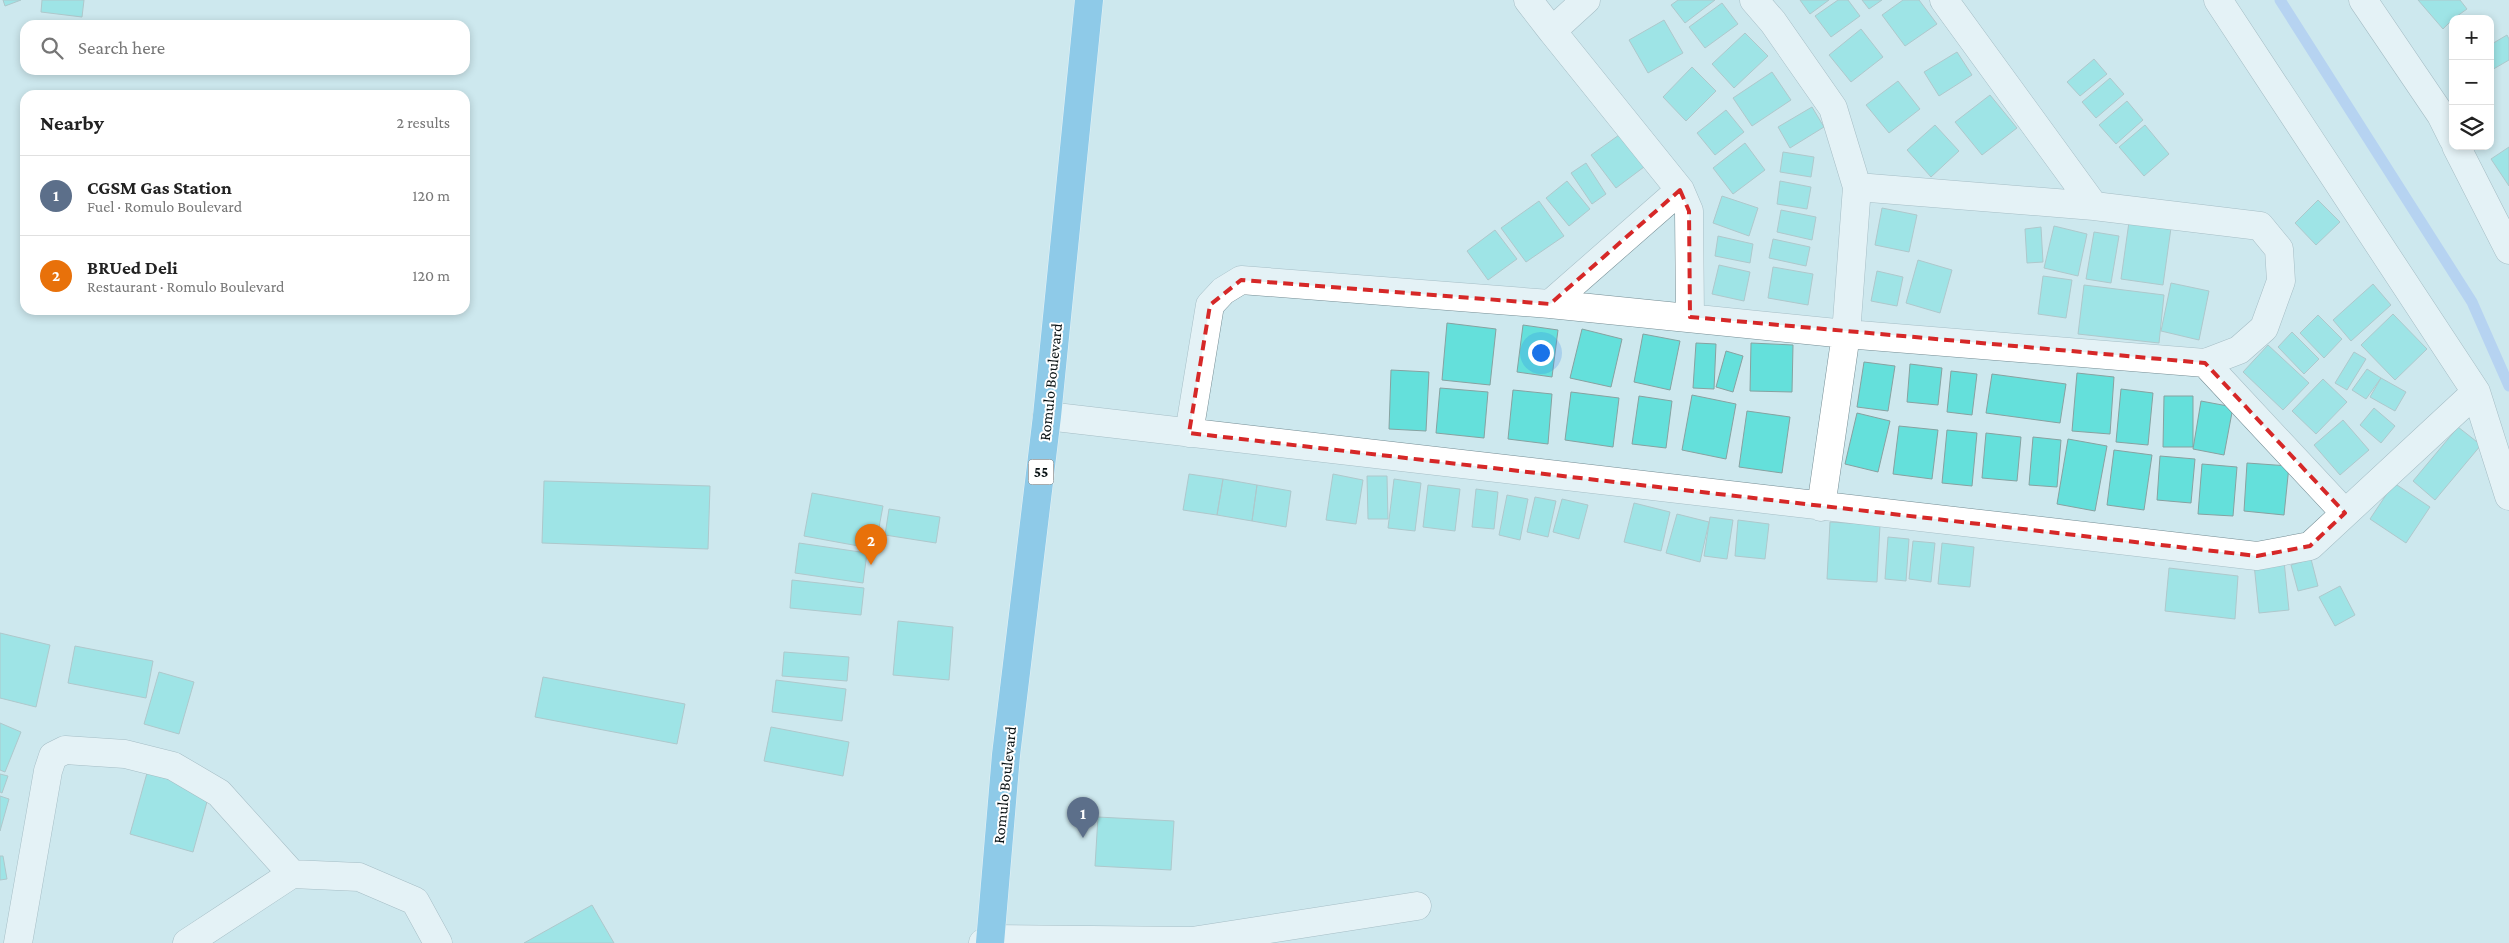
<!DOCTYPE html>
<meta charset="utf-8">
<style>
:root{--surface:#fff;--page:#f6f6f6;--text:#222;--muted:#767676;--line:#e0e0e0;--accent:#817314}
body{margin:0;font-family:"Crimson Pro",serif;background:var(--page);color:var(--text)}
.controls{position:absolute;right:15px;top:15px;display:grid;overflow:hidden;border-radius:10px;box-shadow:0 2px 8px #0003}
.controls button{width:45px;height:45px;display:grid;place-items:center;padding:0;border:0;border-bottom:1px solid var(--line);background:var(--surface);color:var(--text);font:25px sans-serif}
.you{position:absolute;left:1540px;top:352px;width:18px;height:18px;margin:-12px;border:4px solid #fff;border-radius:50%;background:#1a73e8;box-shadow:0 0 0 8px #1a73e833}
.badge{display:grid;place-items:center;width:32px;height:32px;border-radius:50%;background:var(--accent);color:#fff;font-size:16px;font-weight:700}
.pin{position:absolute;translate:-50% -41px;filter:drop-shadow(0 1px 2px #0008)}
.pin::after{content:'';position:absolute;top:26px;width:18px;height:15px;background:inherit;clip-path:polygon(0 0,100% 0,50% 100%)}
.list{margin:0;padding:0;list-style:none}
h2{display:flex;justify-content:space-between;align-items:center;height:65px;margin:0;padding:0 20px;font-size:21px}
h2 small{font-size:16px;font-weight:400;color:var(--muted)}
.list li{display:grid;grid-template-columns:32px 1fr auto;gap:15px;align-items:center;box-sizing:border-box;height:80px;padding:0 20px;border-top:1px solid var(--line)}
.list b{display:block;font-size:19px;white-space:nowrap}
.list p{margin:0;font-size:16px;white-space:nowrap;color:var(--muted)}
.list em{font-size:16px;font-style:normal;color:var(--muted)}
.icon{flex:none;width:28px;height:28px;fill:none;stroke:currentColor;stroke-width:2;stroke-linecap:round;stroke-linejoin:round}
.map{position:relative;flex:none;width:2509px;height:943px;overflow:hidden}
.search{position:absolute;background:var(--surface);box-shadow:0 2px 8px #0003;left:20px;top:20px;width:450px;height:55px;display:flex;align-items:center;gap:12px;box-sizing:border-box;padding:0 18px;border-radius:15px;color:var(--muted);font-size:19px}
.panel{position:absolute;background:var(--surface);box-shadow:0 2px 8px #0003;left:20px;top:90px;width:450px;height:225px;border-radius:15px}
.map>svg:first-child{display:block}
</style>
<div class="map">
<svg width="2509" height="943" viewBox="0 0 2509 943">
<rect width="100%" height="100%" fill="#cde8ee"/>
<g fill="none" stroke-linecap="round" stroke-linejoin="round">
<path stroke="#9abbf3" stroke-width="11" d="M2280,0L2472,302L2509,386"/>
</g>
<path fill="#64e0db" stroke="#87a2a1" d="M3,0H21L5,6Z
M42,0H84L82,17L41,12Z
M1678,0H1715L1685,23L1671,5Z
M1800,0H1829L1810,14Z
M1838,0H1848L1860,16L1831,37L1815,16Z
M1862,0H1882L1869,9Z
M1903,0H1919L1937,24L1905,46L1882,15Z
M2418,0H2460L2467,9L2453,19L2443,29Z
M1722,3L1738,24L1705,48L1689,27Z
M1664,20L1683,53L1648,73L1629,40Z
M1861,29L1883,57L1851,82L1829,55Z
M1745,33L1768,56L1734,88L1712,64Z
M2507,35L2509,39V60L2490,71V45Z
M1957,52L1972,75L1939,96L1924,72Z
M2094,59L2107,74L2080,96L2067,82Z
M1692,67L1716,91L1686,121L1663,97Z
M1772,72L1791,100L1752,126L1733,98Z
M2110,78L2124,94L2096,118L2082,102Z
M1898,81L1920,109L1889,133L1866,105Z
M1990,95L2017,128L1982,155L1955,122Z
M2127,101L2143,120L2116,144L2099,125Z
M1812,107L1824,127L1790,148L1778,127Z
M1726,110L1744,132L1715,155L1697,133Z
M1935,125L1959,151L1931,177L1907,150Z
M2145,125L2169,154L2144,176L2119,147Z
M1619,135L1644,167L1616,188L1591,155Z
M1745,143L1765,170L1733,194L1713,168Z
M2509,147V186L2491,159Z
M1783,152L1814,157L1811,177L1780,172Z
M1586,163L1606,194L1592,204L1571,173Z
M1567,181L1590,209L1569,226L1546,198Z
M1780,181L1811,187L1807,209L1777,204Z
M1722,196L1758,208L1749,236L1713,223Z
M2318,200L2340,222L2316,245L2295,223Z
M1539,201L1564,236L1526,262L1501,228Z
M1882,208L1917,215L1909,252L1875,245Z
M1781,210L1816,217L1812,240L1777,232Z
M2129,222L2171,228L2163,285L2121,279Z
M2054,226L2087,234L2078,276L2044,268Z
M2041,227L2043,262L2027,263L2025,229Z
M1495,230L1517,259L1488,280L1467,251Z
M2094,232L2119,236L2111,283L2086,279Z
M1718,236L1753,244L1750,263L1715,256Z
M1773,239L1810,247L1806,266L1769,258Z
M1918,260L1952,270L1940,313L1906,303Z
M1719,265L1750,272L1744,301L1712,294Z
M1773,267L1813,274L1808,305L1768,298Z
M1877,271L1903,277L1897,306L1871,301Z
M2043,276L2072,280L2066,318L2038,314Z
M2171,283L2209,291L2199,340L2161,331Z
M2373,284L2391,305L2351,341L2333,320Z
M2084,285L2164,295L2159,343L2078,334Z
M2393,314L2427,349L2395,380L2361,345Z
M2318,315L2342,339L2324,358L2300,333Z
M1447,323L1496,329L1490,385L1442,380Z
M1523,325L1558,330L1552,377L1517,372Z
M1582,329L1622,339L1611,387L1570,378Z
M2292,332L2319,359L2304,374L2278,347Z
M1643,334L1680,341L1670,390L1634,382Z
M1696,343L1716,344L1714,389L1693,388Z
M1751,343L1793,345L1792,392L1750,391Z
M2268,345L2309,383L2283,410L2243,372Z
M1726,351L1743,356L1733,392L1716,387Z
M2354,352L2366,359L2347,390L2335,383Z
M1864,362L1895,366L1888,411L1857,407Z
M1910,364L1942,368L1938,405L1907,402Z
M2367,369L2381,378L2366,399L2352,390Z
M1391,370L1429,372L1426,431L1389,429Z
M1951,371L1977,374L1972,415L1947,412Z
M2077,373L2114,377L2110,434L2072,431Z
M1992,374L2066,384L2060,423L1986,413Z
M2381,378L2406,392L2395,411L2370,397Z
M2323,379L2347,402L2316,434L2292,411Z
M1440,388L1488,392L1484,438L1436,433Z
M2121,389L2153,393L2148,445L2116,442Z
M1513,390L1552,394L1548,444L1508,439Z
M1571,392L1619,398L1613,447L1565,440Z
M1692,395L1736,404L1726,459L1682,450Z
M1639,396L1672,401L1666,448L1632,444Z
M2164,396H2193V447H2163Z
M2201,401L2233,407L2224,455L2193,449Z
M2374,408L2395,426L2381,443L2360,425Z
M1747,411L1790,417L1782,473L1739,467Z
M1857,413L1890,421L1878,472L1845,464Z
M2343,420L2369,450L2340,475L2314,445Z
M1899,426L1938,430L1932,479L1893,474Z
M2458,427L2481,445L2435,500L2413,481Z
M1947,430L1977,433L1972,486L1942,483Z
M1986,433L2021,437L2017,481L1982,478Z
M2033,437L2061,440L2057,487L2029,485Z
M2068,439L2107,446L2095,511L2057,504Z
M2114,450L2152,455L2144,510L2107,505Z
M2160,456L2195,459L2191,503L2157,500Z
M2247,463L2289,466L2284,515L2244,511Z
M2202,464L2237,467L2233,516L2198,514Z
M1189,474L1223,479L1217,515L1183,510Z
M1333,474L1363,480L1356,524L1326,520Z
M1367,476H1387L1388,519H1368Z
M1223,479L1257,485L1252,521L1217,515Z
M1394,479L1421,483L1415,531L1388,528Z
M544,481L710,486L708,549L542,543Z
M2394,483L2430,507L2406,543L2370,519Z
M1257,485L1291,491L1286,527L1252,521Z
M1428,485L1460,489L1455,531L1423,527Z
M1476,489L1498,492L1494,529L1472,527Z
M812,493L883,506L875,549L804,536Z
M1507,495L1528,499L1520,540L1499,535Z
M1535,497L1556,501L1548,537L1527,532Z
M1562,499L1588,505L1579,539L1553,532Z
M1634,503L1670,512L1661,551L1624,542Z
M889,509L940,517L936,543L885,535Z
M1677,514L1709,522L1700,562L1666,553Z
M1710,517L1733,520L1727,559L1704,556Z
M1738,520L1769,524L1765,559L1735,556Z
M1830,522L1880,525L1877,582L1827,579Z
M1888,537L1909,539L1906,581L1885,579Z
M1913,541L1935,543L1931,582L1909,579Z
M799,543L867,553L863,583L795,573Z
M1942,543L1974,547L1970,587L1938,584Z
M2311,559L2318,586L2298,591L2291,565Z
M2284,561L2289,610L2259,613L2254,564Z
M2169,568L2238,576L2235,619L2165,611Z
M792,580L864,588L861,615L790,608Z
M2340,586L2355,615L2335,626L2319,597Z
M898,621L953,627L949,680L893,675Z
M0,633L50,645L36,707L0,698Z
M75,646L153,661L146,698L68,683Z
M784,652L849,657L847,681L782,676Z
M159,672L194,682L179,734L144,724Z
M543,677L685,704L677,744L535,717Z
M776,680L846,689L842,721L772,712Z
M0,723L21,732L5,772L0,770Z
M771,727L849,742L843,776L764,761Z
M147,773L210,791L193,852L130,834Z
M0,774L8,776L2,793L0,792Z
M0,796L9,799L0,831Z
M1098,817L1174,821L1171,870L1095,866Z
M0,856H3L7,879L0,880Z
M592,905L614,943H524Z"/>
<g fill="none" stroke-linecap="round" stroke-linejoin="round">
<defs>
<path id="minor" d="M1528,0L1552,31
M1586,0L1552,31L1680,190L1689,211L1690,317
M1754,0L1773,22L1833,108L1857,187L1846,334L1821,507
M1944,0L2094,206
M2218,0L2476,392L2509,496
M2363,0L2441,115L2453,139
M2456,146L2509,250
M1550,304L1680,190
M2205,363L2345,513
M1047,416L2257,556L2310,546L2476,392
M1189,433L1210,305L1223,291L1241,280L1550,304L1846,334L2205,363L2239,350L2264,328L2281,281L2279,249L2260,226L2094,206L1857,187
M18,943L48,771L53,756L65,750L125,754L173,766L219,793L292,874
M187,943L292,874L359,877L415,901L438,943
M983,943L990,939L1192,941L1417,906"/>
<path id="highway" d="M990,943L1006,755L1047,416L1089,0"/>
</defs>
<use href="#minor" stroke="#748c93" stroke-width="29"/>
<use href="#highway" stroke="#fff" stroke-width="29"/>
<use href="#minor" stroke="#fff" stroke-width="28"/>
<use href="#highway" stroke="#40a6e0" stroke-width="28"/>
</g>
<path d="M0 0H2509V943H0ZM1680,190L1689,211L1690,317L2205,363L2345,513L2310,546L2257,556L1189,433L1210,305L1241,280L1550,304Z" fill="#cde8ee" fill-opacity=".55" fill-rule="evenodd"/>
<path fill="none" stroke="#d62828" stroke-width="4" stroke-dasharray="10 6" stroke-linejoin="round" d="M1680,190L1689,211L1690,317L2205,363L2345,513L2310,546L2257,556L1189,433L1210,305L1241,280L1550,304Z"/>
<g text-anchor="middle" stroke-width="4" stroke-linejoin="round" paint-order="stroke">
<rect fill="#fff" stroke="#52585a" stroke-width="1" x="1028.5" y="459.5" width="25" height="25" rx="4"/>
<g font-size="15" font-weight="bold" fill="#081113">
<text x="1041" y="477">55</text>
</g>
<g font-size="16" fill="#081113" stroke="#fff">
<text transform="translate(1050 382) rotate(-84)" y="6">Romulo Boulevard</text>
<text transform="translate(1004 785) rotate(-84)" y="6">Romulo Boulevard</text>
</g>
</g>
</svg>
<div class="controls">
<button>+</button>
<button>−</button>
<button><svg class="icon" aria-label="layers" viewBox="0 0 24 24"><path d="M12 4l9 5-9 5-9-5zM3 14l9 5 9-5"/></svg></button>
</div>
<div class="you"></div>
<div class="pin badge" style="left:1083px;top:838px;background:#5c6f8a">1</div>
<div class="pin badge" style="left:871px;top:565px;background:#e8710a">2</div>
<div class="search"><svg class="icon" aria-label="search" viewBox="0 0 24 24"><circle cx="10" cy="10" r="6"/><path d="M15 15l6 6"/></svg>Search here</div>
<section class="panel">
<h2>Nearby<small>2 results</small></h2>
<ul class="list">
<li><span class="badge" style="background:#5c6f8a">1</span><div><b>CGSM Gas Station</b><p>Fuel · Romulo Boulevard</p></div><em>120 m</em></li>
<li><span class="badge" style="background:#e8710a">2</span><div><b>BRUed Deli</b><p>Restaurant · Romulo Boulevard</p></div><em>120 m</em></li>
</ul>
</section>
</div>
